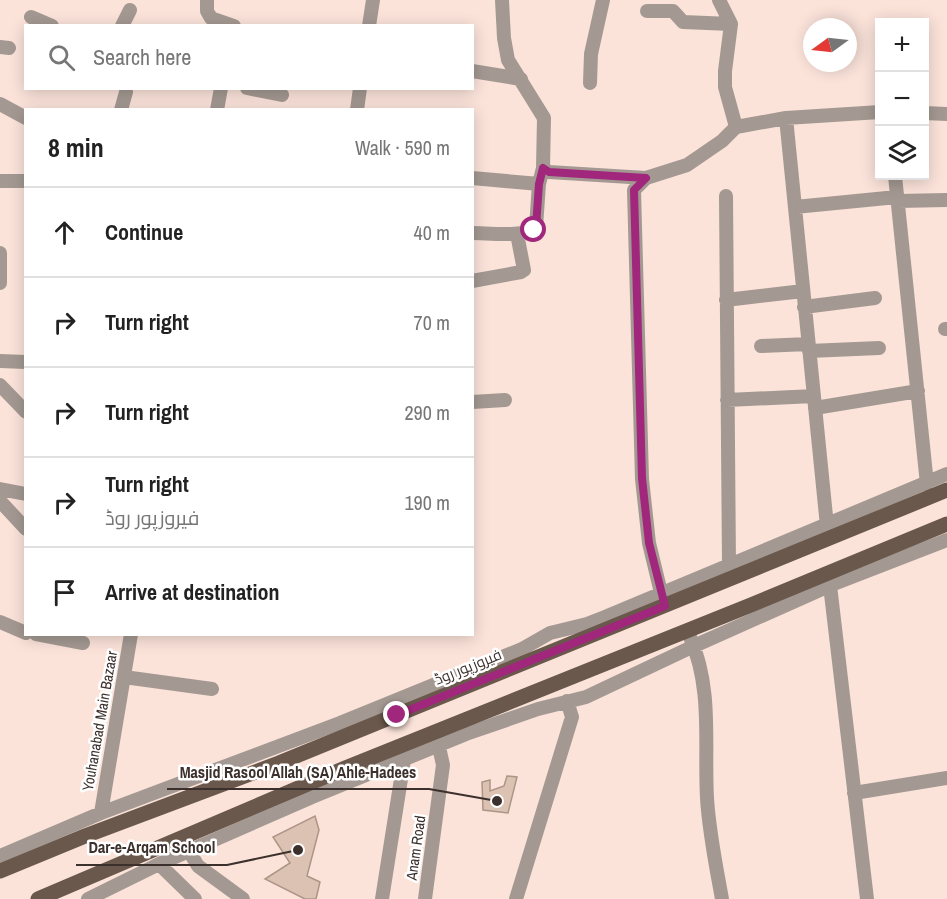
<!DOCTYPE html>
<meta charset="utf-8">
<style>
:root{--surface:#fff;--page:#f6f6f6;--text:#222;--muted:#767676;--line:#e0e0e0}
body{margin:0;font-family:"Archivo Narrow",Cairo,sans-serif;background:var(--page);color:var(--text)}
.controls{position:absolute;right:18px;top:18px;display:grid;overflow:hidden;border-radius:0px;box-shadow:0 3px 15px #0003}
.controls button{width:54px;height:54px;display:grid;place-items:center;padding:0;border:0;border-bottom:2px solid var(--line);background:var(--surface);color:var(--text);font:30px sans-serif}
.compass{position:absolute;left:803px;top:18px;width:54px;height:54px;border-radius:50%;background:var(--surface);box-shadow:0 3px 15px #0003;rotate:255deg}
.stop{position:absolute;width:18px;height:18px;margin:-14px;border:4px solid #a1277d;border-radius:50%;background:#fff}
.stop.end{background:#a1277d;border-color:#fff;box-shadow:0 2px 6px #0008}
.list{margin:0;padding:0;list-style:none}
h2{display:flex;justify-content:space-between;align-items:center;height:78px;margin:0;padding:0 24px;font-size:26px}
h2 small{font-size:20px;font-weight:400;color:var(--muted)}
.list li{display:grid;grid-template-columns:39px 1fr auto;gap:18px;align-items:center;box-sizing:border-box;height:90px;padding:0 24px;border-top:2px solid var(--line)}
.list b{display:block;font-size:22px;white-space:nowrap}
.list p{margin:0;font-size:20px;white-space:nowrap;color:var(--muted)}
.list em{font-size:20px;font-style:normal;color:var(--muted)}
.icon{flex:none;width:33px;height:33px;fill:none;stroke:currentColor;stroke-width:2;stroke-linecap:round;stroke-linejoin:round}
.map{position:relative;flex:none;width:947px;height:899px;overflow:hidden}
.search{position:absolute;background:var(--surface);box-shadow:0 3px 15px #0003;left:24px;top:24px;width:450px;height:66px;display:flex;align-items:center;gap:15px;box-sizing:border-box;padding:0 21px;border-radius:0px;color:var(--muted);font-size:22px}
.panel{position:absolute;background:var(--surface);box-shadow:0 3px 15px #0003;left:24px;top:108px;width:450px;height:528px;border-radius:0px}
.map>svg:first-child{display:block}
</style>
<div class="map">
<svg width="947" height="899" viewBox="0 0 947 899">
<rect width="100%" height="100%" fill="#fbe3da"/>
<path fill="#dbc2b2" stroke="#ad9586" stroke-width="1.5" d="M507,776L517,777L508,813L483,810L482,782L490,780V791L504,786Z
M315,816L319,830L307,876L320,882L316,899H305L265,879L290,863L273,837Z"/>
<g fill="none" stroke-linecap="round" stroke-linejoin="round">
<path stroke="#a49992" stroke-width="14" d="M207,0V11L211,18L234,26
M502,0L504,38L508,60L544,118L543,168L549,172L646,178
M719,0L731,24L725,71V87L736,127
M647,11H673L683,22L731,24
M31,17L52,26
M122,26L130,10
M369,26L373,0
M0,47L9,48
M472,71L521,79
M590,83L591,54L603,0
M247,88L282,95
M0,104L26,118
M121,110L126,92
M217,110L221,88
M357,110L360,88
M924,113L947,114
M786,118L827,526L829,533
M895,176L927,484
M472,178L539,184
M0,181H26
M726,196L729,566
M898,201L947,200
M795,207L897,197
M472,233C489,233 525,238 536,227L539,184L543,168
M472,281L521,272L524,270L517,234
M0,283V253
M726,300L803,291
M804,307L875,298
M945,329H947
M761,346L808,344
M809,351L879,348
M0,361L26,362
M0,385L26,412
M727,400L814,396
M472,402L505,400
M815,408L918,391
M0,489L26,494
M0,501L26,529
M829,577L867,899
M663,601L649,543L642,479L634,190L646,178L687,165L722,141L736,127L786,118L880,112
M0,622L26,633
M36,634L83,643
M690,637C713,689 704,744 707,798C709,832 716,866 722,899
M124,677L212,689
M854,793L947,778
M101,813L131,634
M189,851L198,866L243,899
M0,856L101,813L340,723L522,649L550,633L587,624L605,617L947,474
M159,864L195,899
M88,899L159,864L312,797L466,734L538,709L586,697L694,646L831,585L947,540
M382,899L404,760
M425,899L443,765L437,738
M516,899L572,717L567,701"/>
<path stroke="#6a584c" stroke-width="15" d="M0,871L85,836L279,763L947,490
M38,899L343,769L751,605L947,524"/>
</g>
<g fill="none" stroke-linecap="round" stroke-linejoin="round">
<path stroke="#a1277d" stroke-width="8" d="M397,715L665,606L649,543L642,478L634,190L646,178L549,172L543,168L539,184L536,227L534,230"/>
</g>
<g text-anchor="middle" stroke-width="5" stroke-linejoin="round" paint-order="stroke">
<g font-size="15" fill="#3b302c" stroke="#fff">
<text transform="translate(468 667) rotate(-22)" y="5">فیروزپور روڈ</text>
<text transform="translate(100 721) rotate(-80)" y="5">Youhanabad Main Bazaar</text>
<text transform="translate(416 848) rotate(-82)" y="5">Anam Road</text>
</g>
</g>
<path fill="none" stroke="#3b302c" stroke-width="2" d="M497 801L429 789H167M298 850L227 865H76"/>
<g fill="#3b302c" stroke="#fff" stroke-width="2">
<circle cx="497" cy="801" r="6"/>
<circle cx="298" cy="850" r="6"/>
</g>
<g font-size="16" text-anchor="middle" font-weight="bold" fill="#3b302c" stroke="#fff" stroke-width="5" stroke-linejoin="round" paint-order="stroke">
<text x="298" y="778">Masjid Rasool Allah (SA) Ahle-Hadees</text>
<text x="152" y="853">Dar-e-Arqam School</text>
</g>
</svg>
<div class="controls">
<button>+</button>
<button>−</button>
<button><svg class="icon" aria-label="layers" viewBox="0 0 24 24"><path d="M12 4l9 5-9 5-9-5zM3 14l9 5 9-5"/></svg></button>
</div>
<svg class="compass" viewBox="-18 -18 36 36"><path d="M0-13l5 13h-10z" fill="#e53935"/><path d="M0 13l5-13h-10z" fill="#767676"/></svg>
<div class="stop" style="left:534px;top:230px"></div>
<div class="stop end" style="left:397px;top:715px"></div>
<div class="search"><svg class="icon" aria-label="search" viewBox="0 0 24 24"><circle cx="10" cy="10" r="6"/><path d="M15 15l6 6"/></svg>Search here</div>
<section class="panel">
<h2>8 min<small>Walk · 590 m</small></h2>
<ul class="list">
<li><svg class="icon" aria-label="ahead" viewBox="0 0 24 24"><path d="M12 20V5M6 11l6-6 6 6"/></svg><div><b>Continue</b></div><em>40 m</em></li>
<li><svg class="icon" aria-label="right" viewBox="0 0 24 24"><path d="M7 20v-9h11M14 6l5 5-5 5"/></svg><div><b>Turn right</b></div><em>70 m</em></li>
<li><svg class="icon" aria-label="right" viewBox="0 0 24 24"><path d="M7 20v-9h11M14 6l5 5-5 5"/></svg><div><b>Turn right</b></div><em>290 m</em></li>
<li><svg class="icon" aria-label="right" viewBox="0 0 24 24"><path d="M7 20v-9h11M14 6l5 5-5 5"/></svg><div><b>Turn right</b><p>فیروزپور روڈ</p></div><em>190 m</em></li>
<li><svg class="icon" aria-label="arrive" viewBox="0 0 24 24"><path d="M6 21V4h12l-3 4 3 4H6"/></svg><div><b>Arrive at destination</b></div></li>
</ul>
</section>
</div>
